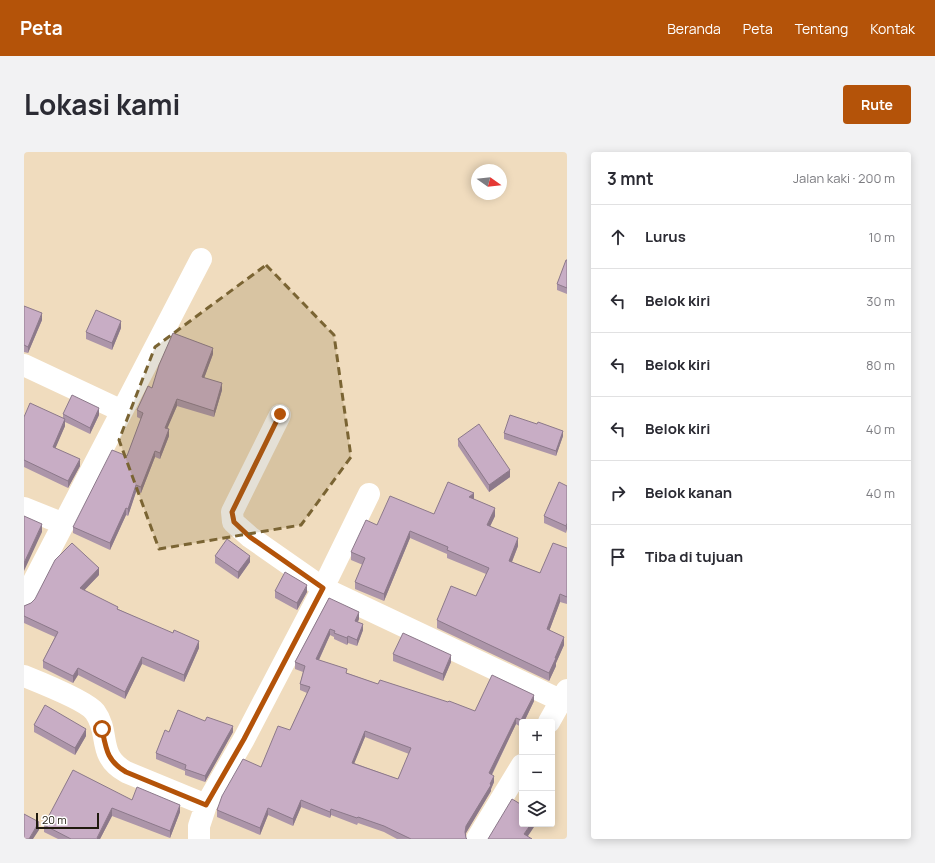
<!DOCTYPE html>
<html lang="id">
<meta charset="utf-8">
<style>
:root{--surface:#fff;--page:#f2f2f3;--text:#2b2b33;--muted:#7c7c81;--line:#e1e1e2;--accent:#b45309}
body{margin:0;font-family:Manrope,sans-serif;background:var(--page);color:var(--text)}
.controls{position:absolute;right:12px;bottom:12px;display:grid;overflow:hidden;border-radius:4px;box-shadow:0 2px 10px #0003}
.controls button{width:36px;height:36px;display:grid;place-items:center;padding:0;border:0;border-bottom:1px solid var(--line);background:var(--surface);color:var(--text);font:20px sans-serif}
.compass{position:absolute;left:447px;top:12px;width:36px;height:36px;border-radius:50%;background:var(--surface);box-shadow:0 2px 10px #0003;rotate:105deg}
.scale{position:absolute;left:12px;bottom:10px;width:63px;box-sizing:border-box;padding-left:4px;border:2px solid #201a0e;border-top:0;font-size:11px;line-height:14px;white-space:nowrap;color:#201a0e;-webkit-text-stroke:3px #fff;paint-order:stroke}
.stop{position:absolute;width:12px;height:12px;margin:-9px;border:3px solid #b45309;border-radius:50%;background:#fff}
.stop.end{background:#b45309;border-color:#fff;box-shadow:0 1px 4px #0008}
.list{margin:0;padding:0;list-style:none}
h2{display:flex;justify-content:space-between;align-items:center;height:52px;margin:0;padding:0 16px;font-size:17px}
h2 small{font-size:13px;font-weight:400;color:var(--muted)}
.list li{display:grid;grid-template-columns:26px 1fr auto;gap:12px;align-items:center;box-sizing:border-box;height:64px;padding:0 16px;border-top:1px solid var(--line)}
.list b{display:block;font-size:15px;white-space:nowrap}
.list em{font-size:13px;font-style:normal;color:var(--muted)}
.icon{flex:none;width:22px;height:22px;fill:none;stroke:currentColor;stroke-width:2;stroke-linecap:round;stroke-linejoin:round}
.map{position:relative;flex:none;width:543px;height:687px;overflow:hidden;border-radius:4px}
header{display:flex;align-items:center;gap:24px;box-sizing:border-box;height:56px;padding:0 20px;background:var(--accent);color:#fff}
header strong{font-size:19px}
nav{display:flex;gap:22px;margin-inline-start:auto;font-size:14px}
.intro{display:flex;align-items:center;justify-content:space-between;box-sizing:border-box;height:96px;padding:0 24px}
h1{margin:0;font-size:28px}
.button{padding:10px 18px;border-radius:4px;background:var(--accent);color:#fff;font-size:14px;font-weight:700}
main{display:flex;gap:24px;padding:0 24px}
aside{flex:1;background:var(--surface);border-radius:4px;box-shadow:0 2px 10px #0003}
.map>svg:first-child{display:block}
</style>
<header>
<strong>Peta</strong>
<nav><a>Beranda</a><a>Peta</a><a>Tentang</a><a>Kontak</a></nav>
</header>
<div class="intro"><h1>Lokasi kami</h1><a class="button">Rute</a></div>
<main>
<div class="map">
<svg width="543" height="687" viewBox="0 0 543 687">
<rect width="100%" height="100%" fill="#f0dcbe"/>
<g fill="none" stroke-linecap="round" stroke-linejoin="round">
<path stroke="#fff" stroke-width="22" d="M0,213L98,259
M256,263L208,360L209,370L226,385L299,436L538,549
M0,356L40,372
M0,448L177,107
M0,524C15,530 63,549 71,560C87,582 72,603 102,620L182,653
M525,570L543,538
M175,687V674L182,653L220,587L299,436L345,342
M453,687L498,613"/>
</g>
<path fill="#ac95a9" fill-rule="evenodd" d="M543,108V142L533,138V132Z
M0,154L18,168L4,201L0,200Z
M97,176L88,198L62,187V180Z
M189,202L180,226L198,238L190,265L153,254L143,276L145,284L136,307L131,305L117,341L112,340L104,364L102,363L86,398L49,381V375L103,304L117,267L113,265V258L128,236Z
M39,262L75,263L66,282L41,270V274L31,296L56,314L44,336L0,315V265L39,266Z
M480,281L539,284L532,304L480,287Z
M434,287L486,325L465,340L434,294Z
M543,334L542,381L520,371V364Z
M450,348L471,364L466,374L494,394L488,410L516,421L543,396V452L536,450L525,479L540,493L532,511V514L525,529L413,476V468L452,444L462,422L423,406V402L386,386L360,449L331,437V430L339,413L327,408V400L410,362Z
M191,404L226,410L214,427L191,411Z
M75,423L60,438L94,457L175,496L160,530L118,512L101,547L54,523L49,531L19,516V509L31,485L0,471V454L7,451Z
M251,439L283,440L273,458L251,446Z
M305,446L335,467L334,470L339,478L333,494L324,491L323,493L310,487V485L306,483L295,508L323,521L354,532L451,559L510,549L500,570H498L497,575L492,572L468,623L470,630L467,637V639L442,681L441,684L443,687H373L360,680L334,671L333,673L307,663L306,666L277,655L269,674L244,663L236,683L193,665V658L237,615L266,578L283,541L276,538V532L279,520L271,517V510ZM341,585L385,602L374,627L330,611Z
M369,502L427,510L419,529L369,509Z
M10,573L62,584L51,603L10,580Z
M145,580H209L181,630L161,623V619L132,607V601Z
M108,648L156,660L146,686L88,664L76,687H34L20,680V673Z"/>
<path fill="#8c798a" d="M18,161V168L4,201V195Z
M97,169V176L88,198V191Z
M189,196V202L178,232V225Z
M198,231V238L190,265V259Z
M153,247V254L141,282V276Z
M75,256V263L66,282V276Z
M41,267V274L29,302V295Z
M145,277V284L136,307V301Z
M539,279V284L532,304V299Z
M131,299V305L117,341V335Z
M56,307V314L44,336V329Z
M486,318V325L465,340V333Z
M112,333V340L104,364V357Z
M450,341V349L445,345Z
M102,356V363L86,398V391Z
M471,356V364L463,381V373Z
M543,371V377L542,381V374Z
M18,372V380L0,419V411Z
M386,379V386L360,449V442Z
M494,386V394L485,417V409Z
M226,404V410L214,427V420Z
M75,416V423L56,443V436Z
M283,433V440L273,458V451Z
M536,442V450L523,485V477Z
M335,460V467L331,475V469Z
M339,472V478L333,494V488Z
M306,477V483L292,514V507Z
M324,484V491L323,493V486Z
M540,485V493L532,511V514L525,529V521L531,506Z
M175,489V496L160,530V523Z
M427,503V510L419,529V522Z
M118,505V512L101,547V540Z
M54,516V523L49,531V524Z
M510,543V549L500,570H498V573L497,575V568Z
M492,566V572L465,628V621Z
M209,574V580L181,630V624Z
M62,577V584L51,603V596Z
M341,579V585L328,617V611Z
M470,624V630L467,637V639L442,681L441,686V680L442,674Z
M277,648V655L269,674V667Z
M156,653V660L146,686V679Z
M88,656V664L76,687H73Z
M244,656V663L236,683V676Z
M307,657V663L306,666V660Z
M15,670V678L9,687H5Z
M507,672H512L502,687L500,682Z"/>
<path fill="#c8adc5" stroke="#8c798a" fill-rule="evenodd" d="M542,108H543V136L533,132Z
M0,154L18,161L4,195L0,193Z
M72,158L97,169L88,191L62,180Z
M149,181L189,196L178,225L198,231L190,259L153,247L141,276L145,277L136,301L131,299L117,335L112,333L104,357L102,356L86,391L49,375L88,298L103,304L119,261L113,258L124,234L128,236L135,213Z
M48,243L75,256L66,276L39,262Z
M6,251L41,267L29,295L56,307L44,329L0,308V265Z
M486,263L513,272L514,270L539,279L532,299L480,281Z
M455,272L486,318L465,333L434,287Z
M424,330L450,341L445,345L471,356L463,373L494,386L485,409L516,421L529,391L543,396V445L536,442L523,477L540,485L531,506H532L525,521L413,468L427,434L452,444L465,416L423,398L424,395L386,379L360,442L331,430L341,406L327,400L342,368L353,373L366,344L410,362Z
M535,330L543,334V371L542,374L520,364Z
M0,364L18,372L0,411Z
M203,387L226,404L214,420L191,404Z
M48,391L75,416L56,436L94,455L93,457L149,481L150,478L175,489L160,523L118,505L101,540L54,516L49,524L19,509L34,480L0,464V454L7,451L11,447L31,408Z
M261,420L283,433L273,451L251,439Z
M305,446L335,460L331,469L339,472L333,488L324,484L323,486L310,481L311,479L306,477L292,507L323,517L322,521L354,532L356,528L424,550L425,549L451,559L468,523L510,543L497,568L492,566L465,621L470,624L466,632L467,633L442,674L441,680L442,686L443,687H387L360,674L334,665L333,666L307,657L306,660L277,648L269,667L244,656L236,676L193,658L198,644L219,607L237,615L254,574L266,578L286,535L276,532L281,514L271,510ZM341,579L387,596L374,627L328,611Z
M379,481L427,503L419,522L369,502Z
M21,553L62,577L51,596L10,573Z
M154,558L181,569L183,565L209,574L181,624L161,617L162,613L132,601L141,578L145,580Z
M49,618L108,648L113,635L156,653L146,679L88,656L73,686L74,687H47L20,673Z
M488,647L498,653V672H507L500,682L508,687H464Z
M0,662L15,670L5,687H0Z"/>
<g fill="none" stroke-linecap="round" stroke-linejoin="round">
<path stroke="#b45309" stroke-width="5" d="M78,577C82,597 83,609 102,620L182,653L220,587L299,436L226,385L210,370L208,360L256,262"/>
</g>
<path fill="#7a6433" fill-opacity="0.2" stroke="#7a6433" stroke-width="3" stroke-dasharray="8 5" stroke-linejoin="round" d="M242,113L310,183L327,305L277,373L135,397L95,288L131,195Z"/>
</svg>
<div class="controls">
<button>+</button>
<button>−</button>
<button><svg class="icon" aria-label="layers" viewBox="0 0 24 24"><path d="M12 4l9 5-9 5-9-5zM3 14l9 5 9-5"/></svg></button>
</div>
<svg class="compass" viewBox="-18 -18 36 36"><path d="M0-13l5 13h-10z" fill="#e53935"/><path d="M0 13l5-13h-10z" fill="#7c7c81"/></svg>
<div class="scale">20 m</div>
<div class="stop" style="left:78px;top:577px"></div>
<div class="stop end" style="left:256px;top:262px"></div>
</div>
<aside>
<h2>3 mnt<small>Jalan kaki · 200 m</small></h2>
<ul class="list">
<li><svg class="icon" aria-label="ahead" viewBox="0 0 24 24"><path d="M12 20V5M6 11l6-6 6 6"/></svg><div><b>Lurus</b></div><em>10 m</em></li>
<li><svg class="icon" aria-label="left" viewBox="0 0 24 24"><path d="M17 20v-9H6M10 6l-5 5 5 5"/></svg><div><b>Belok kiri</b></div><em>30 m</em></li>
<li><svg class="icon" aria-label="left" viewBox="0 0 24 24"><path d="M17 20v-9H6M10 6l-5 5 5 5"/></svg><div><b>Belok kiri</b></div><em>80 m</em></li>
<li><svg class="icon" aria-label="left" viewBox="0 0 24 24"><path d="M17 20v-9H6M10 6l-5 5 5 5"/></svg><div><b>Belok kiri</b></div><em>40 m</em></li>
<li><svg class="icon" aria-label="right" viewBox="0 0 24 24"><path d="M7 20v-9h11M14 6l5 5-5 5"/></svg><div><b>Belok kanan</b></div><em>40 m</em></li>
<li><svg class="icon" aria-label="arrive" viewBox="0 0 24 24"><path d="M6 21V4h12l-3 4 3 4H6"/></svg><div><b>Tiba di tujuan</b></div></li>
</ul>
</aside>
</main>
